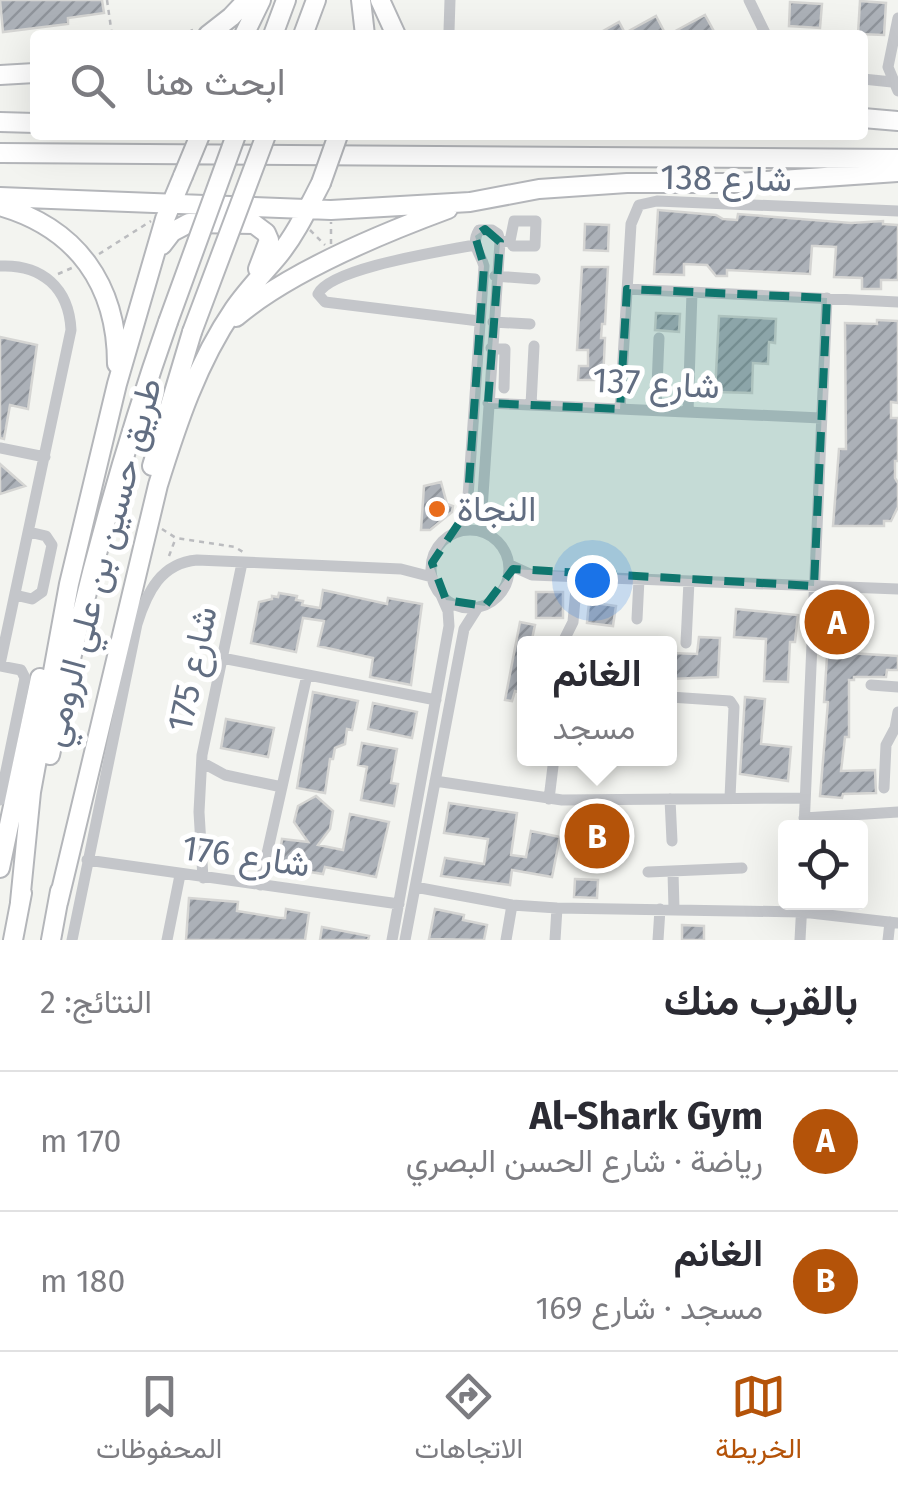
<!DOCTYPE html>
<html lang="ar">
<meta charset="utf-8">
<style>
:root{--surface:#fff;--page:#f7f7f7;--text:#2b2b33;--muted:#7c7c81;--line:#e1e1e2;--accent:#b45309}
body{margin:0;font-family:"Fira Sans",Vazirmatn,sans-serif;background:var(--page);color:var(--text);direction:rtl}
.controls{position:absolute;right:30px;bottom:30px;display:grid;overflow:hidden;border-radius:10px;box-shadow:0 10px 40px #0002}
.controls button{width:90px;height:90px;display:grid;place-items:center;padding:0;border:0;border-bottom:2px solid var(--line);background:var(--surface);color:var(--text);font:50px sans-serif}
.you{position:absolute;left:592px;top:580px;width:35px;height:35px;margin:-25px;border:8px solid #fff;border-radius:50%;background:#1a73e8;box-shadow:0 0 0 15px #1a73e833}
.badge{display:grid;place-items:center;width:65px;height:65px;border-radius:50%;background:var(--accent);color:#fff;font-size:32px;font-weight:700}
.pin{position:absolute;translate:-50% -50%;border:5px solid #fff;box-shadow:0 2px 10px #0006}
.popup{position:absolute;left:517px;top:636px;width:160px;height:130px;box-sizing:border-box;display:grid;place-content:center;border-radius:10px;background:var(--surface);filter:drop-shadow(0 2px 8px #0005);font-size:32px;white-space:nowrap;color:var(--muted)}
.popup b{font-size:38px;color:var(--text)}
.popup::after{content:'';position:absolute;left:50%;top:100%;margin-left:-20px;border:20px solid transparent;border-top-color:var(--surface)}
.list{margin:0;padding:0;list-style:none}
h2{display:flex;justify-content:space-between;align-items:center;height:130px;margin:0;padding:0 40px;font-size:42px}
h2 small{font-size:32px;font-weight:400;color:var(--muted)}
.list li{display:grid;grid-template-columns:65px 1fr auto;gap:30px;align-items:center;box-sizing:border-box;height:140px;padding:0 40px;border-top:2px solid var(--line)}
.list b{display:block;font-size:38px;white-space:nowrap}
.list p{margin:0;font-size:32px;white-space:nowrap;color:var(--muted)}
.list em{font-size:32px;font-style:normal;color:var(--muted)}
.icon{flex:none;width:55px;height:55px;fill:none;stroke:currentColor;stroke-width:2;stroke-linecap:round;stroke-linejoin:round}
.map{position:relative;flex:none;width:898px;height:940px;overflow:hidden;direction:ltr}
.search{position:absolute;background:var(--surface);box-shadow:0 10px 40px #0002;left:30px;right:30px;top:30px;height:110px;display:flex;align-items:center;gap:25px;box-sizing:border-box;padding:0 35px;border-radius:10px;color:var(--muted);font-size:38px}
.sheet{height:410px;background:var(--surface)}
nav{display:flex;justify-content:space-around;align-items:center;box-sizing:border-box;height:140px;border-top:2px solid var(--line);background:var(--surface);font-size:28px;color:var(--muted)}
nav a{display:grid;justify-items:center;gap:5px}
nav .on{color:var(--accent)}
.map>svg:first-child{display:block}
</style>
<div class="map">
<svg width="898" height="940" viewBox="0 0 898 940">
<defs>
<pattern id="building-hatch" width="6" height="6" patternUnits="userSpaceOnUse" patternTransform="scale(2.5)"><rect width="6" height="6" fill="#acb1b8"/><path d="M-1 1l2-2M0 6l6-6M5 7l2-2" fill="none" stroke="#8f949b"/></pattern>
</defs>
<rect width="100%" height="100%" fill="#f3f4f0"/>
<path fill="url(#building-hatch)" stroke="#d5d5d3" stroke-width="2.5" d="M0,0H102L104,13L68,18V24L3,32Z
M860,1L886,3L884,35L858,34Z
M790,2L822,4L820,28L789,26Z
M705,15L716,35H668Z
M656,16L666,35H596L619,22L625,33Z
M658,210L716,215L723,219L737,220L738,214L851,223L883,221V224L898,225V280H881V289H862V278L834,277L836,247L816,246H812L810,274L727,270V276H716L707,265L684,264V275L654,274Z
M585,224L609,225L608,251L584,250Z
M582,267H608L605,324H602L601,338H605L603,380H578L579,366H588V350H577Z
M656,313L680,314L679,332L655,330Z
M719,316L776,319L775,343L769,342L768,364L753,363L752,393L715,392Z
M877,320L898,321V403L891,402V418H898V461H895V478L898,483V507L891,521H884V526H833L839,449H846L845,323L877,324Z
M0,337L37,345L28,409L10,405L4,439L0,438Z
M0,464L25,486L0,494Z
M441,482L447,504L453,506L452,512L430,530H421L424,486Z
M323,590L387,604L388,598L422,604L411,685L370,677L373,658L318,646L324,621L303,618L296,652L251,643L259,602L272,599V596L278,597L279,593L297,596L296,600L303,601L302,605L320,608Z
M536,592H563V618H536Z
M589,602L616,606L613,626L587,623Z
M736,609L798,615L795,642H790L788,682L764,681L766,639L734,637Z
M830,611L853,613L850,653L898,656V670H887L886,677H854V680H849V737H845L841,771L875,770L876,793L843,794L842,798L820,796L828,702H824Z
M520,622L535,625L531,644H524L523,693L515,691L512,701L505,700Z
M699,637L720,638L718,677L670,679L671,653L697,654Z
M313,692L358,701L352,730L347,729L345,744L335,748L333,759H330L325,793L297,788Z
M745,697L765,699L761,744L791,747L788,781L740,774Z
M373,703L417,712L412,738L368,729Z
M226,719L274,728L268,757L221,748Z
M362,743L397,749L391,783L398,784L394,806L361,800L367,767L358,765Z
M316,796L333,811L330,829L318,845L343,850L350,814L389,822L376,877L325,867L323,874L278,867L282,839L308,842L294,822L298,806Z
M449,803L517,813L511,855L526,857L531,831L560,837L552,877L512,870L510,885L441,876L445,858L484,864L488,839L444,833Z
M610,815L619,850L584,858L574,823Z
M575,879L598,880L597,898L574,897Z
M189,898L238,902L237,911L280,918H285L286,909L309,913L305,940H186Z
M435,909L464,915L463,920L487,925L484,940L429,939Z
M682,925L704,926V940H682Z
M322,927L369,936L368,940H320Z"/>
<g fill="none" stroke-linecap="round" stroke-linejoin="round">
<defs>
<path id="highway" d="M361,0L365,35
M380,0L396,35
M208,35L231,17L247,0
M244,35L261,0
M273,35L286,0
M303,35L316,0
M0,75L35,73
M863,118L898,121
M0,122L35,123
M0,153L898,159
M0,197L331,210L470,202L539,189L627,183H738L898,172
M0,206C77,228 117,285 117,364
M162,245L172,232L189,223L254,224L266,233L269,240L258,269
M236,317C289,272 383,233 448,209
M152,466L192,332
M50,755C80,607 118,464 168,322
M0,868L40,678
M20,902L31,792L69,584L117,384L165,219L183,176
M58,903L158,485C177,424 197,363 234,309C247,290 263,274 278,256C296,234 308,208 321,183
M13,940L22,893
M51,940L60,891"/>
</defs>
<use href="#highway" stroke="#b4b6ba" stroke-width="22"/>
<path stroke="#bbbcbf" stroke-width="2.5" stroke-dasharray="5 5" stroke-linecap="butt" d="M107,0L112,35
M181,35L193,30
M310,230L325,245
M331,244V222
M99,254L151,221
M58,274L74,267
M162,529L176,538L235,547L243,552
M169,556L175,540"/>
<path stroke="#c4c6ca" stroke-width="11" d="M749,0L766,35
M898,18L888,67L898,91
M449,31L450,0
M863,79L892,82
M500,242L510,241L513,246H535L536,221H514L510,241
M474,245C444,251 330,268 318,294L325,302L479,321
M0,266C42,264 69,288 71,330L0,664
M495,276L535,279
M627,289L898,302
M493,322L530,324
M491,348L505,349L504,388
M488,403L821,418
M531,405L534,346
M620,409L631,224L639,205L657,201L898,211
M656,410L659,338
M688,412L692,292
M0,448L45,457
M431 569a39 39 0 1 1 78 0a39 39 0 1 1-78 0Z
M458,532L467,511L484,266C480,252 470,245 479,230H492L498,234L500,242L482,510L487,534
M510,565L532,575L898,589
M15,595L32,599L42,592L52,545L46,536L29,532
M637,619L639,579
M686,643L689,581
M562,644L573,622L577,577
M222,658L436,700
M0,666L21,670L25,678L0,800
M871,685L898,687
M670,697L730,701L734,707L730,798
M203,763L225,775L282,787
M435,781L562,800L805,798
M884,788L886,745L895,728L898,712
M549,799L554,758
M670,799L672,841
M804,818L898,812
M804,828L827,298
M87,860L399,904
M648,872L742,868
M673,872L674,909
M203,878L199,812L202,755L242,563
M260,885L307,675
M415,887L512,905L557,908L802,912L898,923
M72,940L137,624C147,592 161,563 197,560L401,569L432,577
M167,940L180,875
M392,940L449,626L448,611L441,595
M405,940L464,629L478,607
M506,940L512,905
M555,940L557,908
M658,940L660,909
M800,940L802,902
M888,940L890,922"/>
<use href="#highway" stroke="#fff" stroke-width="18"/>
<defs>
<path id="highway-bridge" d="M183,176L200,135
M321,183L338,135
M168,322L236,135
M192,332L266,135"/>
</defs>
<use href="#highway-bridge" stroke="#b4b6ba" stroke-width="22" stroke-linecap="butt"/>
<use href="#highway-bridge" stroke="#fff" stroke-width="18"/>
</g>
<path fill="#0f766e" fill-opacity="0.2" stroke="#0f766e" stroke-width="8" stroke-dasharray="20 12" stroke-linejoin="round" d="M485,229L500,242L488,403L620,409L627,289L827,298L814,586L513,569L485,606L446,600L432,563L467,511L484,266L475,236Z"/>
<circle fill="#e96c1b" stroke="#fff" stroke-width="4" cx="437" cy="509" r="10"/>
<g text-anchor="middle" stroke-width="10" stroke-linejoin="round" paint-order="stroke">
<g font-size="35" fill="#626e82" stroke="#fff">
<text transform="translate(726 178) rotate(1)" y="12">شارع 138</text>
<text transform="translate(656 383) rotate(3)" y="12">شارع 137</text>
<text transform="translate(101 562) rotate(-75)" y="12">طريق حسين بن علي الرومي</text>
<text transform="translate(192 669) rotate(-78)" y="12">شارع 175</text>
<text transform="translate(246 856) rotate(8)" y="12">شارع 176</text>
</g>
<g font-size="35" fill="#626e82" stroke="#fff" text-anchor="start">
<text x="457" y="521">النجاة</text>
</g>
</g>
</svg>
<div class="controls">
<button><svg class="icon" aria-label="locate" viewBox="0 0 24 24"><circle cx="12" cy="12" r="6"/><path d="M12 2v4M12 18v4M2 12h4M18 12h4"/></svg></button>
</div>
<div class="you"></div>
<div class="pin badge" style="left:837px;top:622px">A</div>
<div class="pin badge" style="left:597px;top:836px">B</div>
<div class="popup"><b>الغانم</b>مسجد</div>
<div class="search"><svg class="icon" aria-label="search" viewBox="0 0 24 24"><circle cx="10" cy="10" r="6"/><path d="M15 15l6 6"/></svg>ابحث هنا</div>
</div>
<section class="sheet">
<h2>بالقرب منك<small>النتائج: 2</small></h2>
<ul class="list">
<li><span class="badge">A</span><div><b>Al-Shark Gym</b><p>رياضة · شارع الحسن البصري</p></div><em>170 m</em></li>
<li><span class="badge">B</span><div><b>الغانم</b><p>مسجد · شارع 169</p></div><em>180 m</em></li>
</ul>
</section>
<nav>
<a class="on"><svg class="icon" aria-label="map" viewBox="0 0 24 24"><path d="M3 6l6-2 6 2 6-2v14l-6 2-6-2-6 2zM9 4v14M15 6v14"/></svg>الخريطة</a>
<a><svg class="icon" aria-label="directions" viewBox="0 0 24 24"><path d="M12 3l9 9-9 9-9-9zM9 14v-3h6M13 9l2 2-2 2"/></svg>الاتجاهات</a>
<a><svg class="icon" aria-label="saved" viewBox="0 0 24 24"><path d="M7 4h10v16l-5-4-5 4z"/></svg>المحفوظات</a>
</nav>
